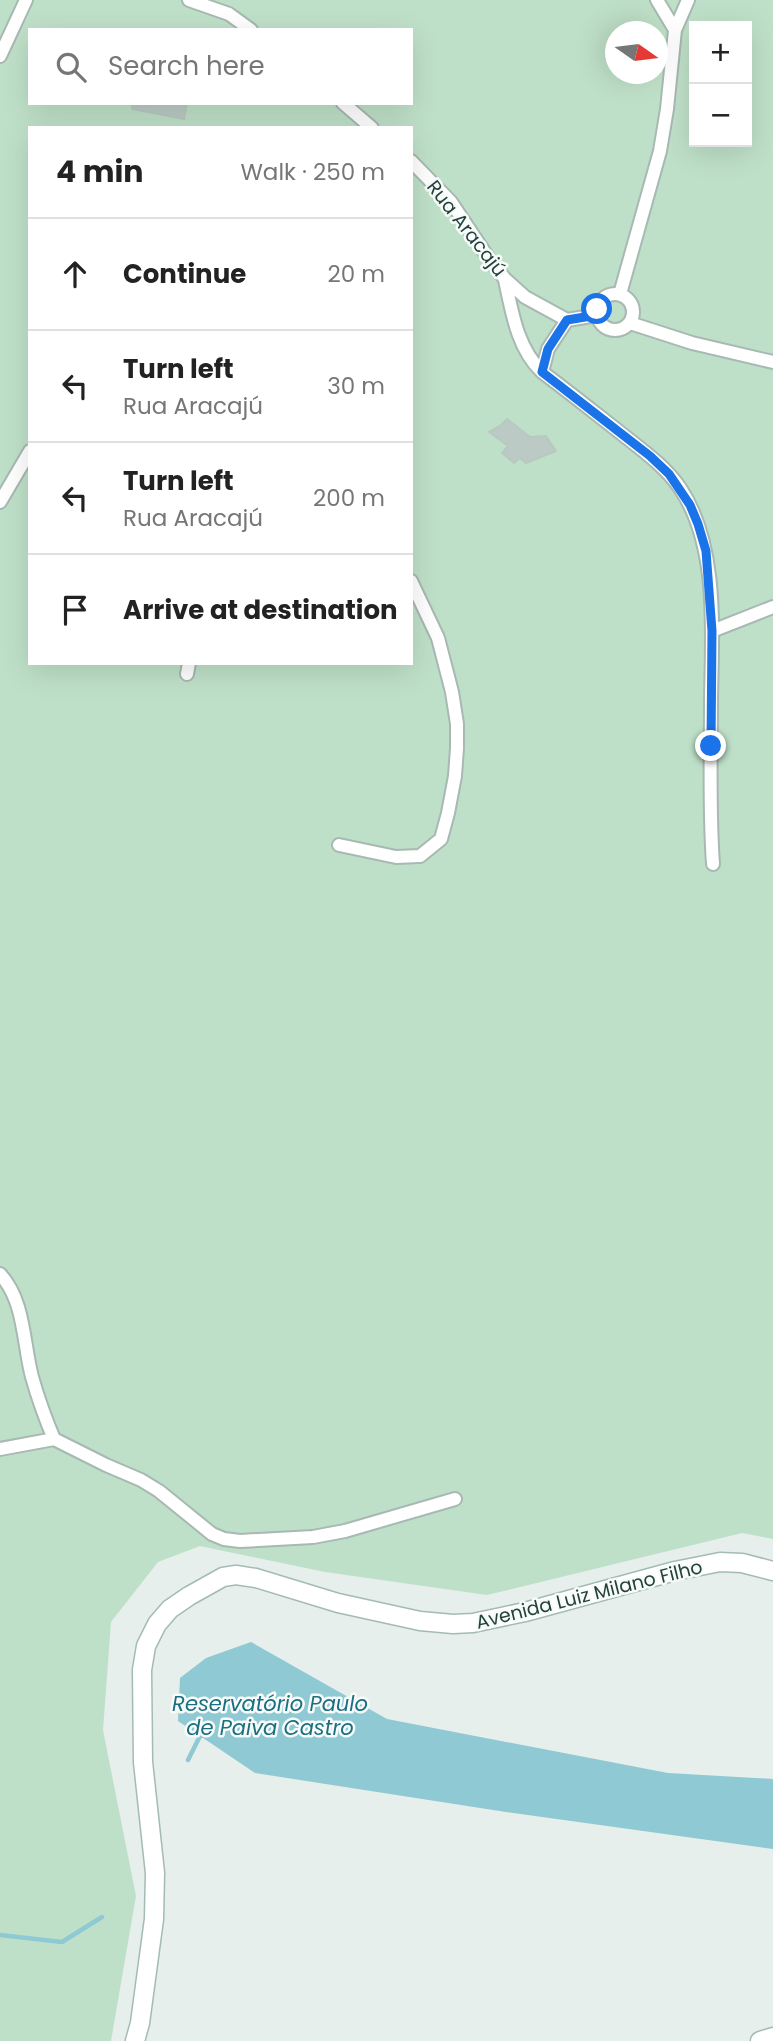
<!DOCTYPE html>
<meta charset="utf-8">
<style>
:root{--surface:#fff;--page:#f2f2f2;--text:#222;--muted:#767676;--line:#e0e0e0}
body{margin:0;font-family:Poppins,sans-serif;background:var(--page);color:var(--text)}
.controls{position:absolute;right:21px;top:21px;display:grid;overflow:hidden;border-radius:0px;box-shadow:0 7px 28px #0002}
.controls button{width:63px;height:63px;display:grid;place-items:center;padding:0;border:0;border-bottom:2px solid var(--line);background:var(--surface);color:var(--text);font:35px sans-serif}
.compass{position:absolute;left:605px;top:21px;width:63px;height:63px;border-radius:50%;background:var(--surface);box-shadow:0 7px 28px #0002;rotate:104deg}
.stop{position:absolute;width:21px;height:21px;margin:-16px;border:5px solid #1a73e8;border-radius:50%;background:#fff}
.stop.end{background:#1a73e8;border-color:#fff;box-shadow:0 2px 7px #0008}
.list{margin:0;padding:0;list-style:none}
h2{display:flex;justify-content:space-between;align-items:center;height:91px;margin:0;padding:0 28px;font-size:30px}
h2 small{font-size:23px;font-weight:400;color:var(--muted)}
.list li{display:grid;grid-template-columns:46px 1fr auto;gap:21px;align-items:center;box-sizing:border-box;height:112px;padding:0 28px;border-top:2px solid var(--line)}
.list b{display:block;font-size:26px;white-space:nowrap}
.list p{margin:0;font-size:23px;white-space:nowrap;color:var(--muted)}
.list em{font-size:23px;font-style:normal;color:var(--muted)}
.icon{flex:none;width:38px;height:38px;fill:none;stroke:currentColor;stroke-width:2;stroke-linecap:round;stroke-linejoin:round}
.map{position:relative;flex:none;width:773px;height:2041px;overflow:hidden}
.search{position:absolute;background:var(--surface);box-shadow:0 7px 28px #0002;left:28px;top:28px;width:385px;height:77px;display:flex;align-items:center;gap:18px;box-sizing:border-box;padding:0 24px;border-radius:0px;color:var(--muted);font-size:26px}
.panel{position:absolute;background:var(--surface);box-shadow:0 7px 28px #0002;left:28px;top:126px;width:385px;height:539px;border-radius:0px}
.map>svg:first-child{display:block}
</style>
<div class="map">
<svg width="773" height="2041" viewBox="0 0 773 2041">
<rect width="100%" height="100%" fill="#e6efeb"/>
<path fill="#bfe0c8" fill-rule="evenodd" d="M0,0H773V1539L742,1533L487,1595L325,1572L200,1546L158,1562L111,1622L103,1730L136,1896L111,2041H0ZM694,26H747V142H694ZM30,30H411V103H30ZM616,32H658V74H616ZM30,128H411V663H30Z"/>
<path fill="#8ec9d4" d="M251,1642L387,1719L668,1773L773,1779V1849L506,1812L255,1773L178,1721L180,1678L206,1658Z"/>
<g fill="none" stroke-linecap="round" stroke-linejoin="round">
<path stroke="#8ec9d4" stroke-width="4.5" d="M188,1760L200,1736L204,1735
M0,1935L62,1942L102,1917"/>
</g>
<path fill="#bbcac4" stroke="#b8c9c2" stroke-width="2" d="M132,103H187L184,119L132,109Z
M507,419L530,437L546,436L556,451L526,463L520,458L514,463L502,453L508,446L489,432L500,426Z"/>
<g fill="none" stroke-linecap="round" stroke-linejoin="round">
<defs>
<path id="street" d="M189,0L229,14L251,30
M657,0L675,30
M0,56L26,0
M343,103L372,128
M411,161L451,202L489,259L505,279L525,297L567,320
M505,280C512,312 517,348 542,372
M597 312a18 18 0 1 1 36 0a18 18 0 1 1-36 0Z
M620,294L660,151L667,109L675,30L688,0
M567,320L548,349L542,372C569,392 595,413 622,434C642,450 665,466 680,488C719,546 712,632 711,699C711,754 709,809 713,864
M567,320L597,315
M630,323L692,343L773,362
M0,502L30,451
M712,631L773,607
M187,674L189,663
M339,845L396,857L420,856L441,839L448,813L455,776L457,748V724L452,692L438,638L411,581
M0,1274C25,1301 23,1343 32,1377C38,1398 45,1418 54,1439L106,1465L141,1480L159,1491L212,1534L224,1539L240,1541L313,1537L345,1531L455,1499
M0,1449L54,1439"/>
<path id="secondary" d="M135,2041L140,2023L154,1919L155,1873L143,1762L142,1670L146,1646L157,1624L170,1609L189,1596L223,1577L236,1575L256,1578L338,1603L420,1621L453,1624L473,1623L525,1612L675,1571L720,1562L742,1563L773,1571
M760,2041L773,2037"/>
</defs>
<use href="#street" stroke="#a8b8b2" stroke-width="16"/>
<use href="#secondary" stroke="#a4bbb3" stroke-width="21"/>
<use href="#street" stroke="#fff" stroke-width="12"/>
<use href="#secondary" stroke="#fff" stroke-width="18"/>
</g>
<g fill="none" stroke-linecap="round" stroke-linejoin="round">
<path stroke="#1a73e8" stroke-width="9" d="M597,309V315L567,320L548,349L542,372L650,456L669,474L690,505L698,524L706,551L712,631L711,746"/>
</g>
<g text-anchor="middle" stroke-width="5" stroke-linejoin="round" paint-order="stroke">
<g font-size="19" fill="#24423a" stroke="#f7fbf9">
<text transform="translate(467 228) rotate(52)" y="7">Rua Aracajú</text>
<text transform="translate(589 1594) rotate(-14)" y="7">Avenida Luiz Milano Filho</text>
</g>
<g font-size="21" font-style="italic" fill="#1c6f80" stroke="#f7fbf9">
<text x="270" y="1711">Reservatório Paulo<tspan x="270" dy="24">de Paiva Castro</tspan></text>
</g>
</g>
</svg>
<div class="controls">
<button>+</button>
<button>−</button>
</div>
<svg class="compass" viewBox="-18 -18 36 36"><path d="M0-13l5 13h-10z" fill="#e53935"/><path d="M0 13l5-13h-10z" fill="#767676"/></svg>
<div class="stop" style="left:597px;top:309px"></div>
<div class="stop end" style="left:711px;top:746px"></div>
<div class="search"><svg class="icon" aria-label="search" viewBox="0 0 24 24"><circle cx="10" cy="10" r="6"/><path d="M15 15l6 6"/></svg>Search here</div>
<section class="panel">
<h2>4 min<small>Walk · 250 m</small></h2>
<ul class="list">
<li><svg class="icon" aria-label="ahead" viewBox="0 0 24 24"><path d="M12 20V5M6 11l6-6 6 6"/></svg><div><b>Continue</b></div><em>20 m</em></li>
<li><svg class="icon" aria-label="left" viewBox="0 0 24 24"><path d="M17 20v-9H6M10 6l-5 5 5 5"/></svg><div><b>Turn left</b><p>Rua Aracajú</p></div><em>30 m</em></li>
<li><svg class="icon" aria-label="left" viewBox="0 0 24 24"><path d="M17 20v-9H6M10 6l-5 5 5 5"/></svg><div><b>Turn left</b><p>Rua Aracajú</p></div><em>200 m</em></li>
<li><svg class="icon" aria-label="arrive" viewBox="0 0 24 24"><path d="M6 21V4h12l-3 4 3 4H6"/></svg><div><b>Arrive at destination</b></div></li>
</ul>
</section>
</div>
